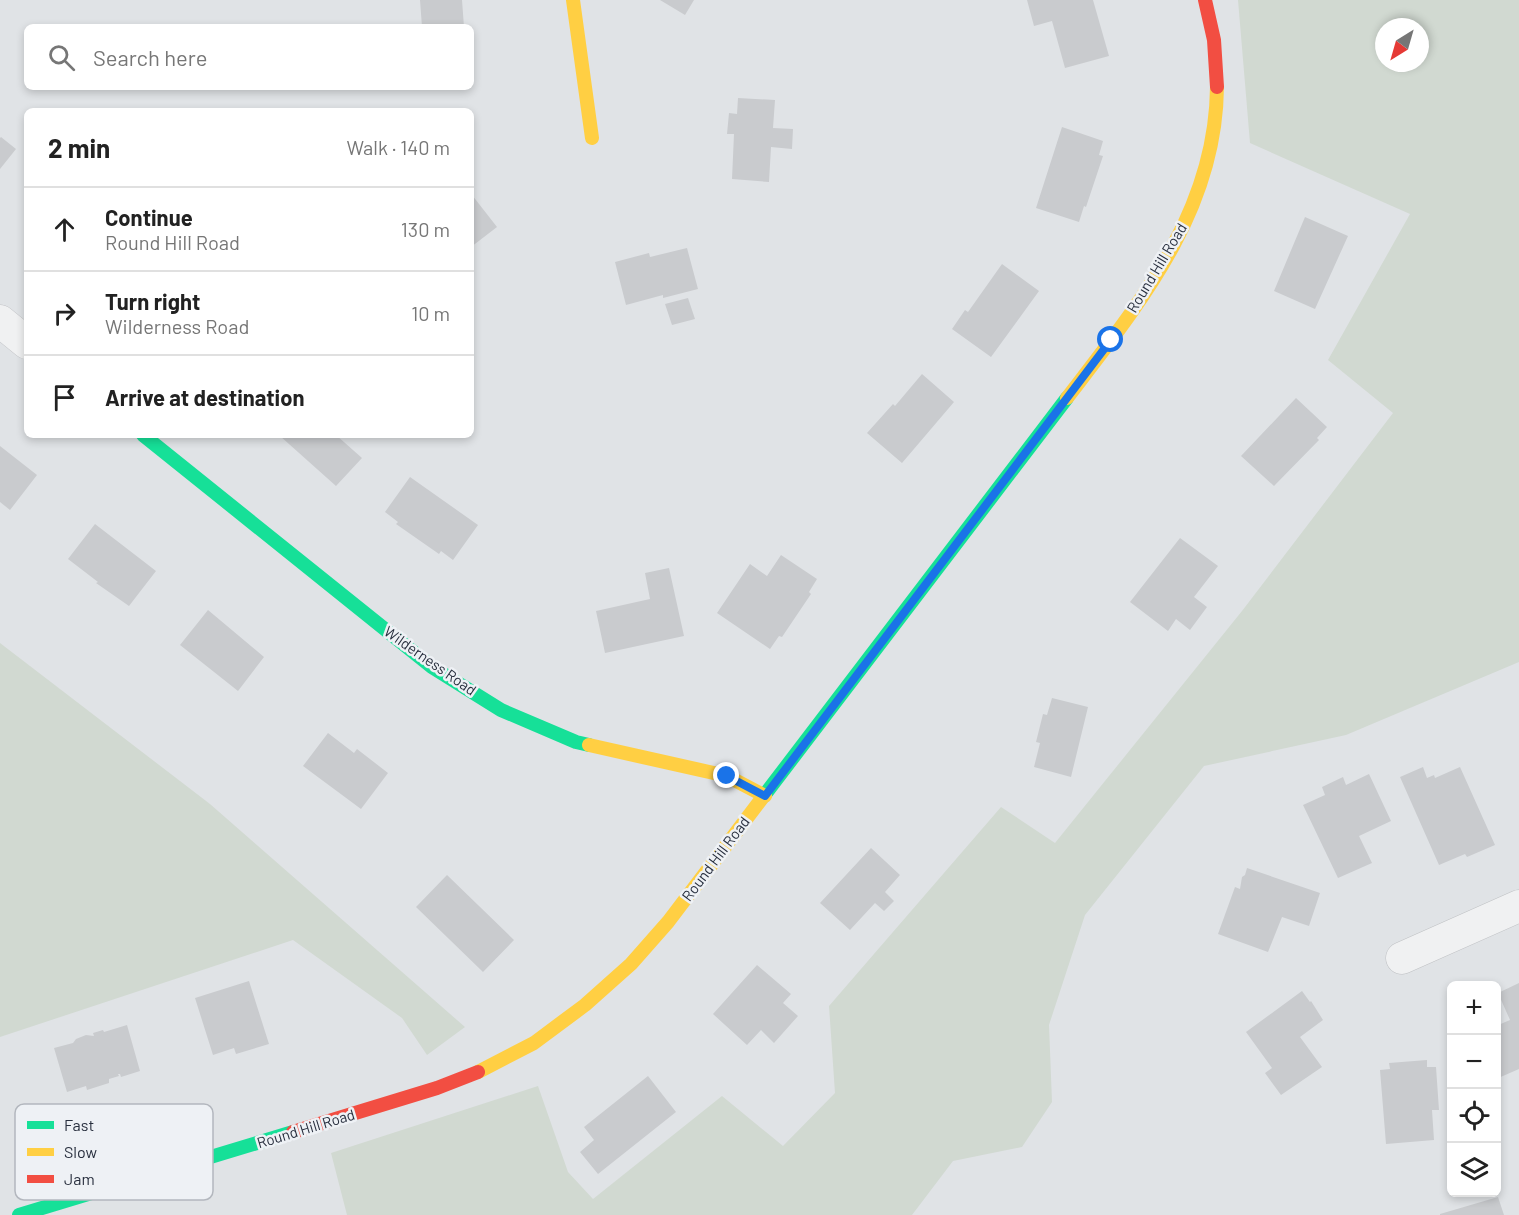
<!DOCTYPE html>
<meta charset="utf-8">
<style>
:root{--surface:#fff;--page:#f6f6f6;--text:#222;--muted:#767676;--line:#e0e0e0}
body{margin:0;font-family:Barlow,sans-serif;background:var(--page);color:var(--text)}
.controls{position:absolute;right:18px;bottom:18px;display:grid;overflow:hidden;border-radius:9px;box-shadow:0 3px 9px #0003}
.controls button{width:54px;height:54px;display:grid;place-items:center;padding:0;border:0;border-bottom:2px solid var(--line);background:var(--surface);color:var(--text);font:30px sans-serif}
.compass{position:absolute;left:1375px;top:18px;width:54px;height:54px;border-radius:50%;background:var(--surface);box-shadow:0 3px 9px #0003;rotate:217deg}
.stop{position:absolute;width:18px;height:18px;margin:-14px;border:4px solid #1a73e8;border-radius:50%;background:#fff}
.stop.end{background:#1a73e8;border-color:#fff;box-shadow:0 2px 6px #0008}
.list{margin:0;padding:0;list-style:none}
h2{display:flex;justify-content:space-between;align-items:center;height:78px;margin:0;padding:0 24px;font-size:26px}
h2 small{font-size:20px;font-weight:400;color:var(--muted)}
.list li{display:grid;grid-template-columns:39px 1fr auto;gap:18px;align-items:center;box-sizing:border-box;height:84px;padding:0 24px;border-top:2px solid var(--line)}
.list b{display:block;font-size:22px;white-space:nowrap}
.list p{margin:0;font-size:20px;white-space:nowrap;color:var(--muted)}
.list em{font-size:20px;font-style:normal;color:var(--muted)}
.icon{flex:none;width:33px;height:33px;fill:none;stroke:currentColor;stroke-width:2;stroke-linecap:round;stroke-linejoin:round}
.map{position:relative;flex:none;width:1519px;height:1215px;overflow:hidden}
.search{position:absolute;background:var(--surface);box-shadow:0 3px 9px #0003;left:24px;top:24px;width:450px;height:66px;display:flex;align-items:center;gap:15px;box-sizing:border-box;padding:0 21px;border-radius:9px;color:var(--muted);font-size:22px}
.panel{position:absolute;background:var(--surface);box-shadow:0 3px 9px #0003;left:24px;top:108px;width:450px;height:330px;border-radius:9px}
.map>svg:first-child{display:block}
</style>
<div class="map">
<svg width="1519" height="1215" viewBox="0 0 1519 1215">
<rect width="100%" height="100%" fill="#e0e3e6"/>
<path fill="#d1d9d1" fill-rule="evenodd" d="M1238,0H1519V662L1346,735L1204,766L1085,915L1049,1025L1052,1102L1022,1147L953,1161L912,1215H347L331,1153L538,1086L568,1172L593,1199L722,1096L783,1146L835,1093L829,1006L1001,807L1055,843L1242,611L1393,413L1328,360L1410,214L1250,143ZM1384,27H1420V63H1384Z
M0,643L210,804L465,1027L427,1055L402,1018L293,940L0,1037Z"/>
<path fill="#c9cbce" d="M420,0H462L464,27H422Z
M660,0H694L685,15Z
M1027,0H1093L1109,56L1065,68L1052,21L1034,26Z
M738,98L775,100L773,128L793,129L792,149L771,147L769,182L732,179L734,134H727L729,113L737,114Z
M1062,127L1103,141L1099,155L1103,156L1086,207L1084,206L1079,222L1036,208Z
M1,137L16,149L0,169V138Z
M471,189L474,193L472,195L497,227L471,247Z
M1305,217L1348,236L1315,309L1274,291Z
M687,248L698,289L663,298V295L626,305L615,262L649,253L650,257Z
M1002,264L1039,291L991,357L952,329L965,310L968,312Z
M688,298L695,319L672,325L665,304Z
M922,374L954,402L902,463L867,433L893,404L895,406Z
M1296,398L1327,427L1317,438L1319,440L1274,486L1241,456Z
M281,435H336L362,458L336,486L280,436Z
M0,446L37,475L10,510L0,502Z
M410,477L478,525L453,560L441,551L439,554L396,524L398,522L385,512Z
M95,524L156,571L129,606L96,583L98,582L68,559Z
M1180,538L1218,566L1194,597L1207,607L1190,630L1176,619L1168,631L1130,602Z
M781,555L817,579L809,592L811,594L782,637L779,636L770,649L717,613L750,564L767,576Z
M669,568L684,636L605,653L596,611L650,599L645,573Z
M208,610L264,657L238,691L180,645Z
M1052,698L1088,707L1071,777L1034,767L1040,743L1036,742L1043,714L1047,715Z
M328,733L354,753L357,749L388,773L361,809L303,766Z
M1423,767L1427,778L1434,775L1435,778L1460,767L1495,845L1467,857L1465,854L1439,865L1400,777Z
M1369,774L1391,821L1359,836L1372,863L1338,878L1303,805L1325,795L1322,787L1343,777L1346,785Z
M871,848L900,875L885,892L894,901L884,911L875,903L850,930L820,903Z
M1247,868L1320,893L1309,926L1282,917L1268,952L1218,934L1235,887L1240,889L1242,877L1245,875Z
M447,875L514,940L483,972L416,907Z
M757,965L791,994L783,1003L798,1016L774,1043L761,1030L747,1045L713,1014Z
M249,981L269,1044L236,1054L234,1048L213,1055L195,998Z
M1519,983V1069L1496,1079V1026L1510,1020L1498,993Z
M1302,991L1310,1002L1311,1001L1323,1020L1300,1037L1322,1067L1281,1095L1265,1073L1272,1068L1246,1032Z
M127,1025L140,1071L121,1077L120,1074H118L119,1076L109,1079V1083L87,1090L86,1086L67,1092L54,1048L73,1043L76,1039L86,1035L94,1036L93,1033L103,1030L104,1032Z
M1427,1060V1067H1436L1439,1110H1432L1434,1140L1386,1144L1380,1070L1390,1069L1389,1063Z
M648,1076L676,1112L598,1174L580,1152L594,1140L584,1127Z
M1498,1197L1504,1215H1440V1214Z"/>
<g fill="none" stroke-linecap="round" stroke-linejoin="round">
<defs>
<path id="street" d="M0,321L27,343
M1402,958L1519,906"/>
</defs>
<use href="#street" stroke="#bfc1c4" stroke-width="33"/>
<use href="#street" stroke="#f0f1f2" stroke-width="32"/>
<path stroke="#16e098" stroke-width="14" d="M143,435L432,667L501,710L576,742L589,745
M763,797L1067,398
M19,1215L293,1132"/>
<path stroke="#ffcf43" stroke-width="14" d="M573,0L592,138
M1067,398C1139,304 1216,212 1217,87
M589,745L727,776L765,796
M478,1072L534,1043L585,1005L631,964L668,922L763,797"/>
<path stroke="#f24e42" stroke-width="14" d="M1205,0L1214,40L1217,87
M293,1132L437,1088L478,1072"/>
</g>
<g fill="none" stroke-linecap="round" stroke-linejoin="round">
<path stroke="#1a73e8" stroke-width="8" d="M727,776L765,796L1111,340"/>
</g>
<g text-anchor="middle" stroke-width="5" stroke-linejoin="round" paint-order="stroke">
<g font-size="15" fill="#282f3e" stroke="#eef1f5">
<text transform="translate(1157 268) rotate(-59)" y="5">Round Hill Road</text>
<text transform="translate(430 661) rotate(35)" y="5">Wilderness Road</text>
<text transform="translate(716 859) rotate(-53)" y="5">Round Hill Road</text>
<text transform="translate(306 1129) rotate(-17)" y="5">Round Hill Road</text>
</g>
</g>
<rect x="15" y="1104" width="198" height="96" rx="9" fill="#eef1f5" stroke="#b3b7be" stroke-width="1.5"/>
<rect x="27" y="1121" width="27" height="8" fill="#16e098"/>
<rect x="27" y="1148" width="27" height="8" fill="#ffcf43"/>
<rect x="27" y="1175" width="27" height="8" fill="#f24e42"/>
<g font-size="16" fill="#282f3e">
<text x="64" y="1131">Fast</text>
<text x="64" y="1158">Slow</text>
<text x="64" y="1185">Jam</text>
</g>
</svg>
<div class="controls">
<button>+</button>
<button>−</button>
<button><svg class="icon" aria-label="locate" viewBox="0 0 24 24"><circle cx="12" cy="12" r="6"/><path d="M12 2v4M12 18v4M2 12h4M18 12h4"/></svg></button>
<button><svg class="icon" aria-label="layers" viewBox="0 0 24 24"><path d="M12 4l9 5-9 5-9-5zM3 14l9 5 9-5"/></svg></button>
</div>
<svg class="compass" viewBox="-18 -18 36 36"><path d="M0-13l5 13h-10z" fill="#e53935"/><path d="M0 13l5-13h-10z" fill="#767676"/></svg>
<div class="stop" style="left:1111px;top:340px"></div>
<div class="stop end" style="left:727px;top:776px"></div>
<div class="search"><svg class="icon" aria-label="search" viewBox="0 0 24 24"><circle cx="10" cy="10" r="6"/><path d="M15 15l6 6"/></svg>Search here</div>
<section class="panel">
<h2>2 min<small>Walk · 140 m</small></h2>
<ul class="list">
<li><svg class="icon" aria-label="ahead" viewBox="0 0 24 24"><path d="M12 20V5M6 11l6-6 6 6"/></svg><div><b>Continue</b><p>Round Hill Road</p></div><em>130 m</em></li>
<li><svg class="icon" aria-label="right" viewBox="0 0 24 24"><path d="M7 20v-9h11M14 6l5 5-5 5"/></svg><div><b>Turn right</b><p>Wilderness Road</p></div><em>10 m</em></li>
<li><svg class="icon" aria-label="arrive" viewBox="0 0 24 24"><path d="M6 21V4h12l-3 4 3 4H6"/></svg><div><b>Arrive at destination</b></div></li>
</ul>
</section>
</div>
